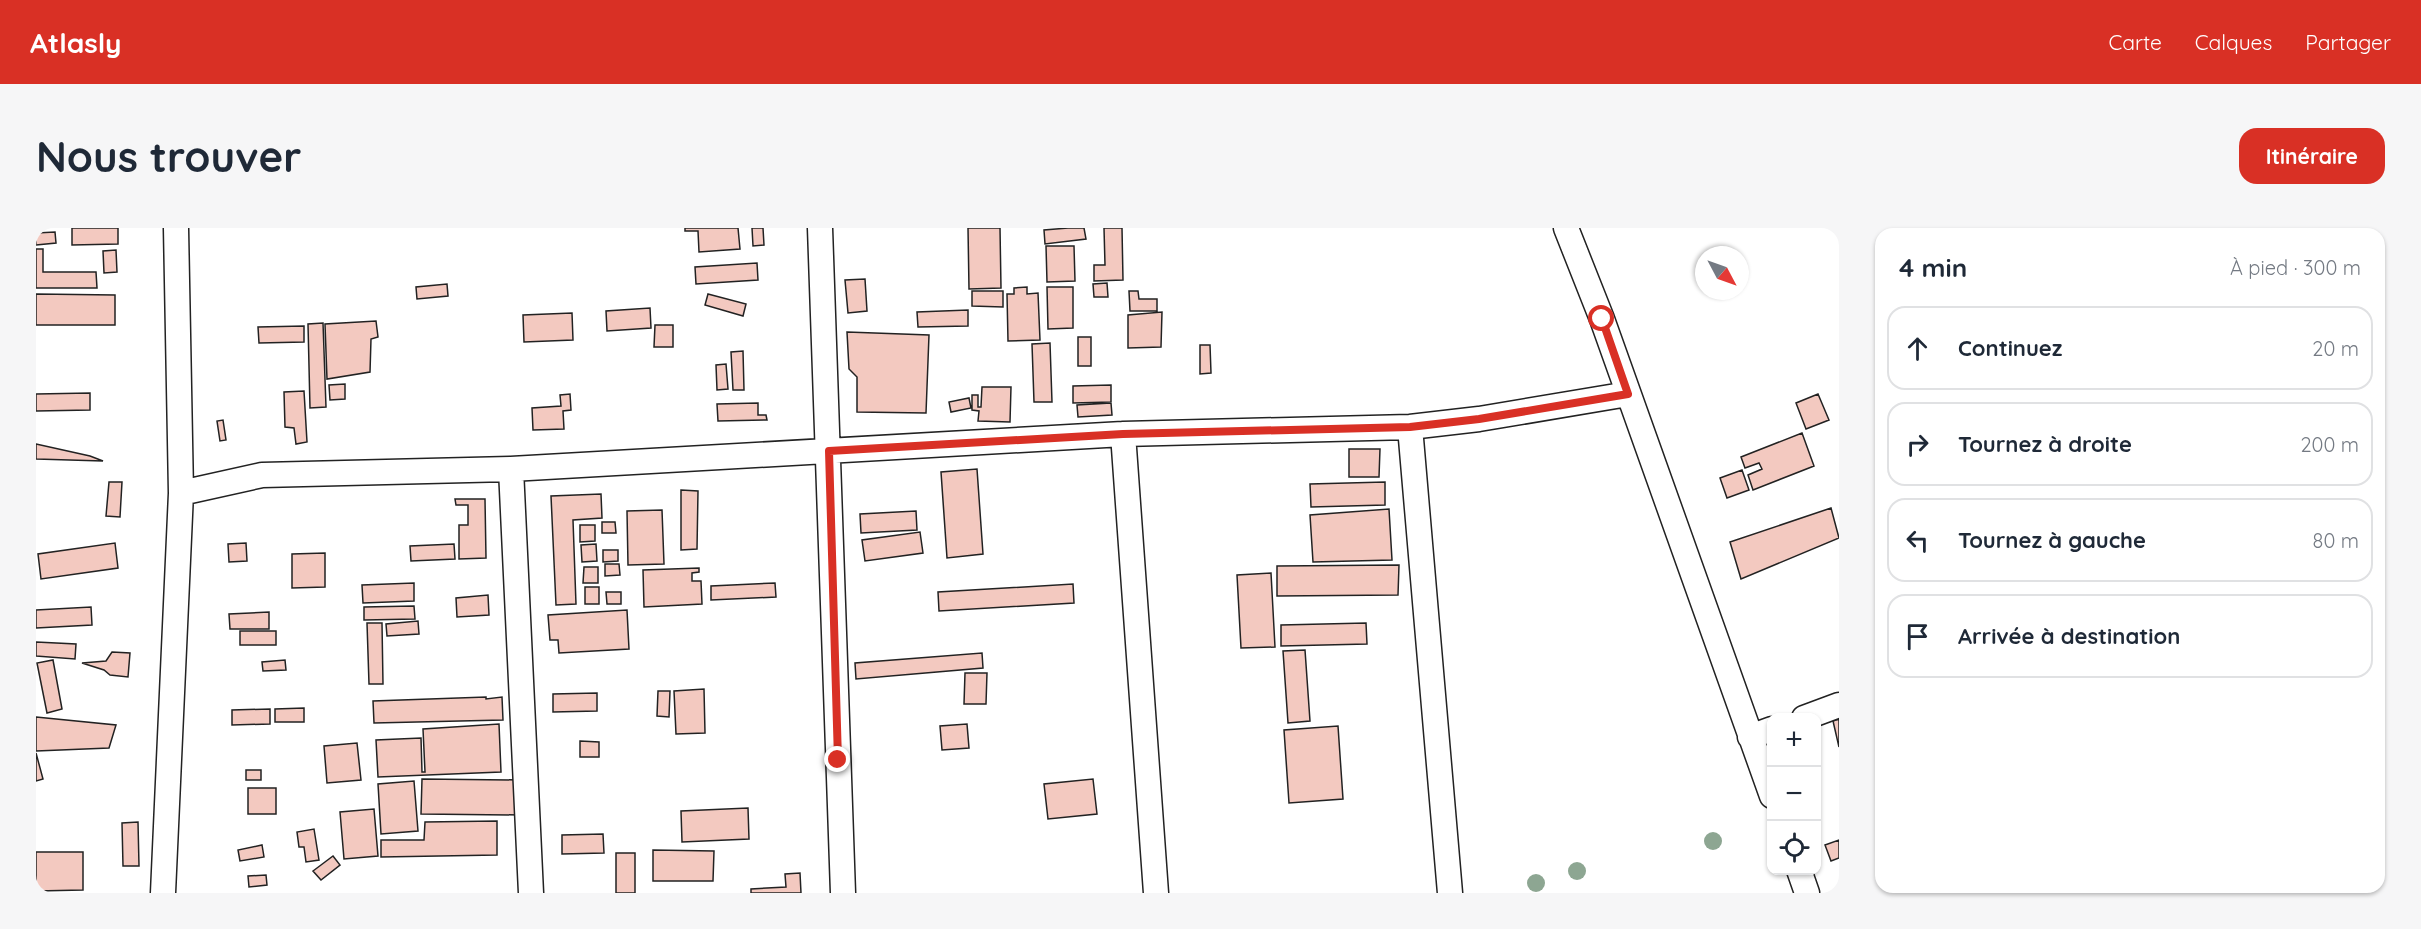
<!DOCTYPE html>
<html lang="fr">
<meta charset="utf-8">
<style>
:root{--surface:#fff;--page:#f6f6f7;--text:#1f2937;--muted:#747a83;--line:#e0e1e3;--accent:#d93025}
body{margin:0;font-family:Quicksand,sans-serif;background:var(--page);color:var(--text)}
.controls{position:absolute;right:18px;bottom:18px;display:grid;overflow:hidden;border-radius:12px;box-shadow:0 2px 4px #0004}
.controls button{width:54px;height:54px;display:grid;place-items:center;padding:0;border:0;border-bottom:2px solid var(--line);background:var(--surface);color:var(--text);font:30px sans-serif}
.compass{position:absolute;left:1659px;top:18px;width:54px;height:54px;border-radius:50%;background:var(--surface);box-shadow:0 2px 4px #0004;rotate:131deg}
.stop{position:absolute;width:18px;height:18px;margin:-14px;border:4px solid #d93025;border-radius:50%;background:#fff}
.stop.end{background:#d93025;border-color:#fff;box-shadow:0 2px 6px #0008}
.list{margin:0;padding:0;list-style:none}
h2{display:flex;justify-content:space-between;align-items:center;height:78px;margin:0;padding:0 24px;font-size:26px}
h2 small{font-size:20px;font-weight:400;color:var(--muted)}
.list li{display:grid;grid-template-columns:39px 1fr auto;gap:18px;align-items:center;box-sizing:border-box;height:84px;margin:0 12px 12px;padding:0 12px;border:2px solid var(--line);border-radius:18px}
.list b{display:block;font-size:22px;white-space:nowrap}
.list em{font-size:20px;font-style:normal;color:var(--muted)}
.icon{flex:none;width:33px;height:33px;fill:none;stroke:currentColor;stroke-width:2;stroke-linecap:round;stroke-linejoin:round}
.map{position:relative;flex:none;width:1803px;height:665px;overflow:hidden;border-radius:18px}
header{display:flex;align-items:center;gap:36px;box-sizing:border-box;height:84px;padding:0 30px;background:var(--accent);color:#fff}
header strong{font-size:28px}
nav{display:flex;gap:33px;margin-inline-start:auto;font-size:21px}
.intro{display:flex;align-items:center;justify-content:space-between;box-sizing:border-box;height:144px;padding:0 36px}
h1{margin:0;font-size:42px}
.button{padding:15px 27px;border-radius:18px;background:var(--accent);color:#fff;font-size:21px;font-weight:700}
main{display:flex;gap:36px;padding:0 36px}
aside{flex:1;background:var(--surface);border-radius:18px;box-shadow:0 2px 4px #0004}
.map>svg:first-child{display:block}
</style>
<header>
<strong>Atlasly</strong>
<nav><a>Carte</a><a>Calques</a><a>Partager</a></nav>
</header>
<div class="intro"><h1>Nous trouver</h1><a class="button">Itinéraire</a></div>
<main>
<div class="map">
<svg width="1803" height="665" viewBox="0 0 1803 665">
<rect width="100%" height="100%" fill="#fff"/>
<path fill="#f3c9c0" stroke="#222" stroke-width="1.5" d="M36,0H82V16L36,17Z
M649,0H702L704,21L663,24L662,3H649Z
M716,0H727L728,17L717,18Z
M932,0H964L965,60L933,61Z
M1032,0H1048L1050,11L1009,16L1008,2Z
M1068,0H1086L1087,52L1058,53V37H1069Z
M19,4L20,15L0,17V5Z
M1010,18H1038L1039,53L1011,54Z
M0,21H7V44H60L61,60H0Z
M80,22L81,44L68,45L67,23Z
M721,35L722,52L660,56L659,39Z
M829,51L831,83L812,85L809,52Z
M1071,55L1072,69H1058L1057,56Z
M411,56L412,68L381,71L380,59Z
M991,59V66L1002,65L1004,112L972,113L971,66H978V60Z
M1011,59H1037V100L1012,101Z
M936,63H967V79L936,78Z
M1093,63H1102L1103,71H1121V83H1094Z
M0,66L79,67V97H0Z
M672,66L710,76L707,88L669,77Z
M614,80L615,100L571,103L570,83Z
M932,82V98L882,99L881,84Z
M1126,84L1125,119L1092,120V87Z
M536,85L537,112L488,114L487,87Z
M340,93L342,109L335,111L334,144L291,151L289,96Z
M287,95L290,179L274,180L272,96Z
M619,97H637V119H618Z
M268,98V114L223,115L222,99Z
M811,104L893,107L890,185L821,184V149L813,141Z
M1042,109H1055V138H1042Z
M1014,115L1016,174H998L996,116Z
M1164,117H1174L1175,145L1164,146Z
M707,123L708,162H697L695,124Z
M690,136L692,161L681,162L680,137Z
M309,156V171L294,172L293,157Z
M1075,157V174L1037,175V158Z
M946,159H975L974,194L942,193L943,183L936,182V167H942V179H945Z
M268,163L271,214L260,216L258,200L249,199L248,164Z
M54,165V182L0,183V166Z
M534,166L535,182L527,183L528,201L497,202L496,180L525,178L524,167Z
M1782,166L1793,192L1770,201L1760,175Z
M933,170L935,180L915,184L913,174Z
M722,175V187H730L731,192L682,193L681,176Z
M1075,175L1076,187L1042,189L1041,177Z
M187,192L190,212L184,213L181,193Z
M1766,205L1778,238L1717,262L1712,247L1726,241L1723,235L1709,240L1705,229Z
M0,216L54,228L67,233L0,231Z
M1313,221H1344L1343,249H1313Z
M941,241L947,326L911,330L905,244Z
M1706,242L1713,262L1691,270L1684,250Z
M73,254H86L84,289L70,288Z
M1349,254V277L1275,279L1274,256Z
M645,262L662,263L661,321L645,322Z
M565,266L566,290L537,292L540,376L520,377L515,268Z
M419,271H449L450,330L423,331V297H432V277H420Z
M1795,280L1803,310L1705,351L1694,314Z
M1353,281L1356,332L1277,334L1274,287Z
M626,282L628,336L592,337L591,283Z
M880,283L881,302L825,305L824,286Z
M566,294H579L580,305H566Z
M544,297H559V313L544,314Z
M884,304L887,325L829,333L826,312Z
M79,315L82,340L5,351L2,326Z
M210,315L211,333L193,334L192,316Z
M418,316L419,331L375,333L374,318Z
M560,316L561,333L546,334L545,317Z
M567,322H582V333L567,334Z
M289,325V359L256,360V326Z
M569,336H583L584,347L569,348Z
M1363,337L1362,367L1241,368V338Z
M548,339H562V355H547Z
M663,340V344L656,345V353H665L666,376L608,379L607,342Z
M1235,345L1239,419L1205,420L1201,347Z
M378,355V373L327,375L326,357Z
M739,355L740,369L675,372V358Z
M1037,356L1038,375L903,383L902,364Z
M549,359H563V376H549Z
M570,364H585V376H571Z
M452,367L453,387L421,389L420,370Z
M378,378L379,391L328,392V379Z
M55,379L56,397L0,400V382Z
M591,382L593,421L523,425L522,412H514L512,387Z
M233,384V401H194L193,386Z
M382,393L383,406L351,408L350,396Z
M331,395H346L347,456H333Z
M1330,395L1331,416L1245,418V397Z
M204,403H240V417H204Z
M0,414L40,416L39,431L0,428Z
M1269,422L1274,493L1252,495L1247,423Z
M76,424L94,425L92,449L74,447L68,442L46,435L70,433Z
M946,425L947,440L820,451L819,435Z
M17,432L26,481L11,485L1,435Z
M249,432L250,442L227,443L226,434Z
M929,445H951L950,476H928Z
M668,461L669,505L640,506L638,463Z
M622,463H634L633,489L621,488Z
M561,465V483L517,484V466Z
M450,469V471L466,469L467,492L338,495L337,473Z
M268,480V494H239V481Z
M234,481V496L196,497V482Z
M0,489L80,497L73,520L0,523Z
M1803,491V519L1797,493Z
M463,496L465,544L342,549L340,512L385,510L386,544H389L387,501Z
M931,496L933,520L906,522L904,498Z
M1302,498L1307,571L1253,575L1248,502Z
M544,513L563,514V529H544Z
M321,515L325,552L291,555L288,518Z
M0,525L7,551L0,553Z
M210,542H225V552H210Z
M386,551L485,552V587L385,586Z
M1057,551L1061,586L1012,591L1008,556Z
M378,553L382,603L345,606L342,556Z
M212,560H240V586H212Z
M712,580L713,611L646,614L645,583Z
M338,581L342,628L308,631L304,584Z
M461,593V627L345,629V612H388L389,594Z
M102,594L103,638H87L86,595Z
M278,601L283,632L270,634L268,619H263L261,604Z
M567,606L568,625L526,626V607Z
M1803,612V630L1795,633L1789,617Z
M226,617L228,629L204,633L202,622Z
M617,622L678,623L677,653H617Z
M0,624H47V662L0,663Z
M580,625H599V665H580Z
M297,628L304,637L285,652L277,643Z
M764,645L765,665H715V661L750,659L749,646Z
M230,647L231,657L213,659L212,648Z"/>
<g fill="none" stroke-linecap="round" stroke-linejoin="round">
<defs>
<path id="minor" d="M784,0L807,665
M1530,0L1566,91L1736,568
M1374,199L1414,665
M1087,206L1120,665
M475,241L495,665
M145,265L226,247L475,241L1087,206L1374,199L1443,191L1592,166
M1768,490L1803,477
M1714,509L1736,501
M1763,642L1771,665
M127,665L145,265L140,0"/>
</defs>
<use href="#minor" stroke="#222" stroke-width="27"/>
<use href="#minor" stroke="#fff" stroke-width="24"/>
</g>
<g fill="#8da692">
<circle cx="1677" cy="613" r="9"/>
<circle cx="1541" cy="643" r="9"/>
<circle cx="1500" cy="655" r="9"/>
</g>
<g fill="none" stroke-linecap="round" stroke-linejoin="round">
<path stroke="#d93025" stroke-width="8" d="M802,532L793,223L1087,206L1374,199L1443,191L1592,166L1566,91"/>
</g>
</svg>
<div class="controls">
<button>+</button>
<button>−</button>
<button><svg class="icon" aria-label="locate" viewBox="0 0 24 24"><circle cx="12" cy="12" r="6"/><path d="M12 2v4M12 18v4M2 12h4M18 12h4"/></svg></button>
</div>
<svg class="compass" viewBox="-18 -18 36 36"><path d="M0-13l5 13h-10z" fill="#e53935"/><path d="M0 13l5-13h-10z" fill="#747a83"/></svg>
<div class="stop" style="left:1566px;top:91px"></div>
<div class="stop end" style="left:802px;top:532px"></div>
</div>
<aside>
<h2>4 min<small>À pied · 300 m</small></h2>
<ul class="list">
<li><svg class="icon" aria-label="ahead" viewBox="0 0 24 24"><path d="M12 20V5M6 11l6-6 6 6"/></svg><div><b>Continuez</b></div><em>20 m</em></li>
<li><svg class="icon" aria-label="right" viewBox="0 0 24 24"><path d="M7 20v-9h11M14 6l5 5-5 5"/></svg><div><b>Tournez à droite</b></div><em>200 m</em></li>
<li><svg class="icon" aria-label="left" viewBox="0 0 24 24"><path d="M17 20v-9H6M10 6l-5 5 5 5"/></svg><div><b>Tournez à gauche</b></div><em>80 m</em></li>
<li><svg class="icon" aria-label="arrive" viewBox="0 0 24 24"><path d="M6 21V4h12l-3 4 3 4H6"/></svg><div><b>Arrivée à destination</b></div></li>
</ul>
</aside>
</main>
